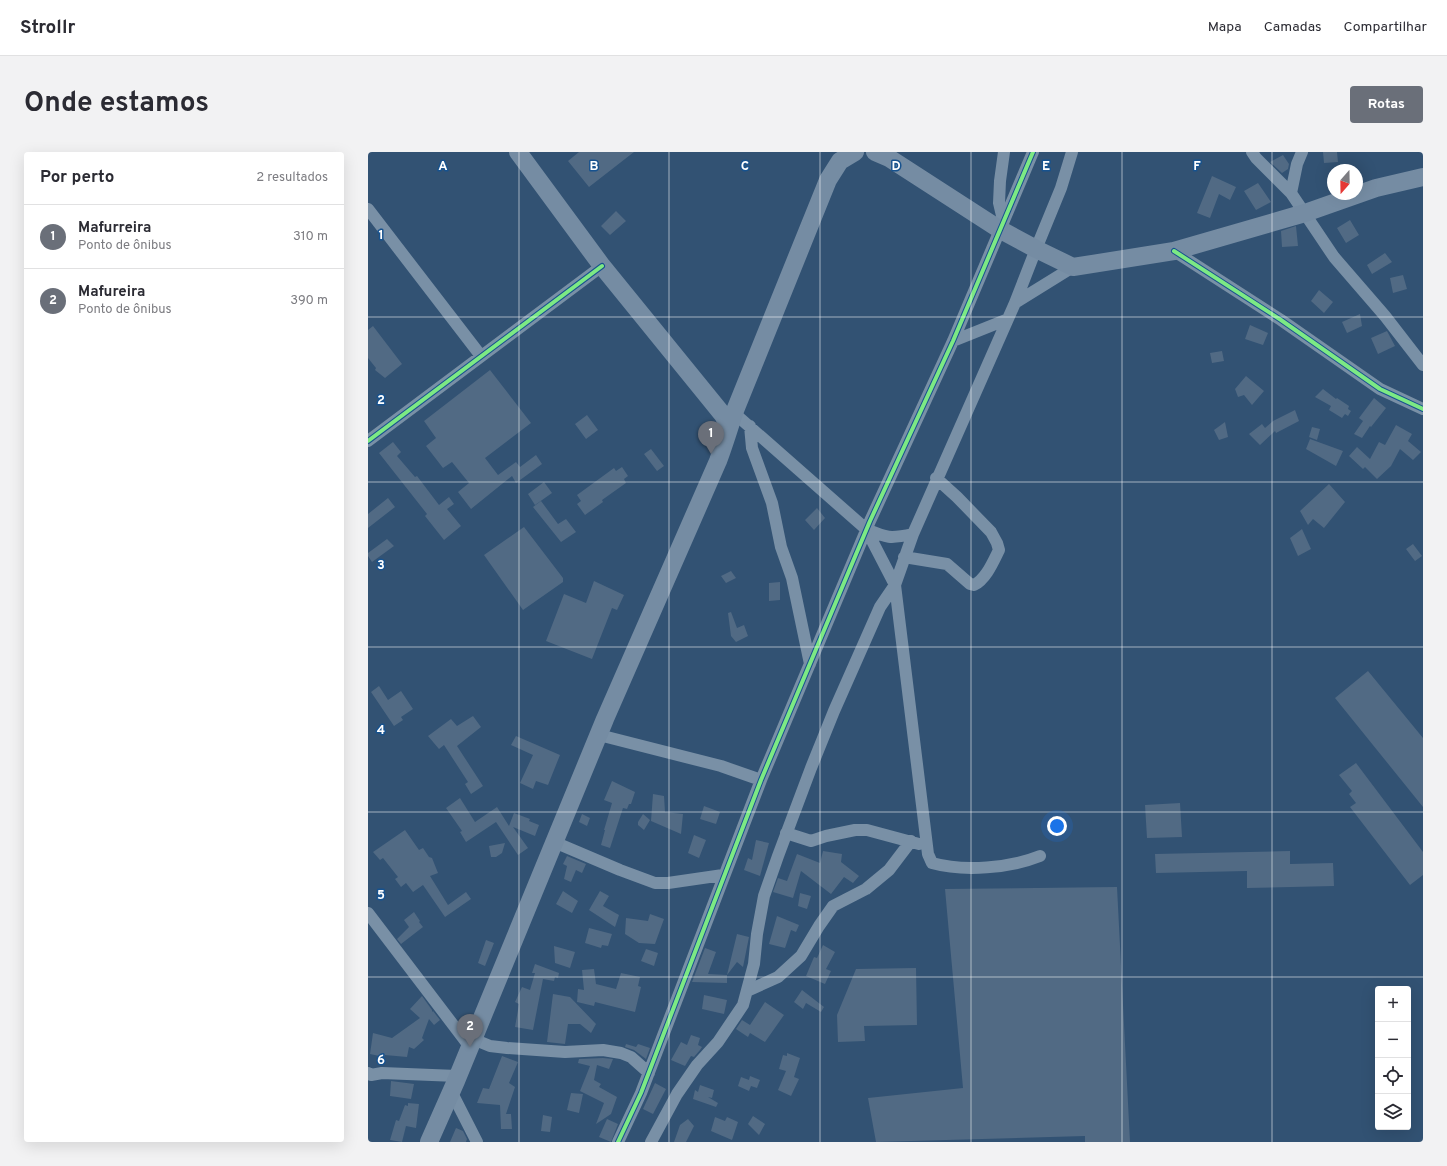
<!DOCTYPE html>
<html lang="pt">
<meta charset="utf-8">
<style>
:root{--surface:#fff;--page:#f2f2f3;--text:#2b2b33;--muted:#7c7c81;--line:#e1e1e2;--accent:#6a6f79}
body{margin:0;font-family:Overpass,sans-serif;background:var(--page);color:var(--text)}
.controls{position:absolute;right:12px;bottom:12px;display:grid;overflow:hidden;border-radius:4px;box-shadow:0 4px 16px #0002}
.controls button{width:36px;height:36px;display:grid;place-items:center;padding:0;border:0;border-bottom:1px solid var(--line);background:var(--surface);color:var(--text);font:20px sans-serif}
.compass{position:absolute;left:959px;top:12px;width:36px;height:36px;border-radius:50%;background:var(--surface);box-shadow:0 4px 16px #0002;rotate:200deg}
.you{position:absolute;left:689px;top:674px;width:14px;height:14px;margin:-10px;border:3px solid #fff;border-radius:50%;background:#1a73e8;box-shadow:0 0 0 6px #1a73e833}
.badge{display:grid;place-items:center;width:26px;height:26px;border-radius:50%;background:var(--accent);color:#fff;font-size:13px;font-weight:700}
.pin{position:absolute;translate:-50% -33px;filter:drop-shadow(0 1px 2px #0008)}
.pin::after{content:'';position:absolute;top:21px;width:14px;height:12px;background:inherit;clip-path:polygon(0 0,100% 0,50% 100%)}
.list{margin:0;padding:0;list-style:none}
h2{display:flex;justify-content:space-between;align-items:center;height:52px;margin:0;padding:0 16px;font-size:17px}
h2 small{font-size:13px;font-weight:400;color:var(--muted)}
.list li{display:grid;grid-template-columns:26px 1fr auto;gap:12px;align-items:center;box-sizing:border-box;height:64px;padding:0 16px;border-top:1px solid var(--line)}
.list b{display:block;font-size:15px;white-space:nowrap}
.list p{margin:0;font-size:13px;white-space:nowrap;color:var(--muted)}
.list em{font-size:13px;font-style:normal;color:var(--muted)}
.icon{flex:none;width:22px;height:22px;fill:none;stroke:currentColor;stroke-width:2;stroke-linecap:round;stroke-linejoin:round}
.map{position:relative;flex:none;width:1055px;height:990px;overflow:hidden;border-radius:4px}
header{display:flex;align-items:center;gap:24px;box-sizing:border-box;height:56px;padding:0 20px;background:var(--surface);border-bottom:1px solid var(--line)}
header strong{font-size:19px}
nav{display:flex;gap:22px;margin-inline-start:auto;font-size:14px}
.intro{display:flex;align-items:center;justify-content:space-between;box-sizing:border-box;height:96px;padding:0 24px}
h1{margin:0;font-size:28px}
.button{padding:10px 18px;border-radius:4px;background:var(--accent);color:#fff;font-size:14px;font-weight:700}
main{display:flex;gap:24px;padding:0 24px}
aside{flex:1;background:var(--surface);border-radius:4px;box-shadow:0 4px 16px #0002}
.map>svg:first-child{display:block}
</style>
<header>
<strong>Strollr</strong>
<nav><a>Mapa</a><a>Camadas</a><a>Compartilhar</a></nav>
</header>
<div class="intro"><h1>Onde estamos</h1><a class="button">Rotas</a></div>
<main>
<aside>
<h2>Por perto<small>2 resultados</small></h2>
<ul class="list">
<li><span class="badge">1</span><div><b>Mafurreira</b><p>Ponto de ônibus</p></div><em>310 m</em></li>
<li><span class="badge">2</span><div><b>Mafureira</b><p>Ponto de ônibus</p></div><em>390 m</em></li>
</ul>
</aside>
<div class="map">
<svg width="1055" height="990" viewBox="0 0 1055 990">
<rect width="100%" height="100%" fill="#325273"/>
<path fill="#516a84" d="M211,0H266L221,35L200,9Z
M955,0H969L970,10L956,11Z
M915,3L921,12L920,17L914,21L902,10Z
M844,24L868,35L862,48L851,42L842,66L829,61Z
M890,31L903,50L888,58L876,39Z
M248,59L258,69L242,83L233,74Z
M982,68L991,83L978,91L969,76Z
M928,74L930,94L914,95L913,79Z
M1017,101L1024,110L1004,122L999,113Z
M1035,123L1039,137L1025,141L1022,126Z
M951,138L965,150L956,161L943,149Z
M992,162L994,174L979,181L974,170Z
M882,173L900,181L895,193L877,187Z
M5,174L34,212L17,226L7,218L8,216L0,206V178Z
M1019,179L1027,194L1010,202L1003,186Z
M854,199L856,209L844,211L842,201Z
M122,218L163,271L117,306L130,323L148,310L152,315L168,303L174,312L148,331L144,324L103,357L90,340L101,331L84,310L75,316L58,294L68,286L56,269Z
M878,224L896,239L884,253L876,243L870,245L867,237Z
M955,237L968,247L969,246L981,254L980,257L983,259L980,264L977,262L974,266L961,258L963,254L947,245Z
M1006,246L1018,256L1003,275L1002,274L994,286L986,282L995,269L991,266Z
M927,258L931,269L908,281L907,279L892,293L881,282L894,272L897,276L905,269Z
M219,263L230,278L218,287L207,272Z
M857,270L860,285L851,288L846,278Z
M1028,273L1044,282L1040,289L1053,300L1045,308L1032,297L1023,314L1009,327L997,315L995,317L981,304L989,295L1002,307L1011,290L1017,293Z
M944,275L952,277L949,288L941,285Z
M942,287L975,299L968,314L938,297Z
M25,290L33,300L29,304L47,325L49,324L71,353L81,345L86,352L79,357L93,374L76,388L57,364L59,362L11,301Z
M283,297L296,314L289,319L276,302Z
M254,315L260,324L256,327L258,331L234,348L235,350L217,363L209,352L213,349L209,343L246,316L248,319Z
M176,330L184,341L167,353L160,342Z
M961,332L977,350L956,376L945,367L940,373L932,359Z
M20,346L27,355L0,376V362Z
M173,349L190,372L198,367L208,380L193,390L165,355Z
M449,356L457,366L446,378L437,368Z
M156,375L195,426V430L155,458L116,403Z
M934,377L943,397L930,404L922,386Z
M19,387L26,394L4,410L0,404V401Z
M1045,392L1054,404L1047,409L1038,397Z
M363,419L368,426L358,431L353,424Z
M226,429L256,443L249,458L244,456L224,507L178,489L196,442L218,451Z
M412,430V448L401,449V431Z
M363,460L369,476L376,473L380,484L368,490L363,484L360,461Z
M1000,519L1055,586V655L967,546Z
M11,534L20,548L33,539L45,557L33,565L35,568L26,574L3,540Z
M105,564L113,575L89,594L115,634L103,642L97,632L100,630L76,593L71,597L60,584L83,567L89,574Z
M148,584L192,603L180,633L168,629L165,637L152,631L165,603L143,593Z
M988,611L1055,700V723L1042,733L982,655L988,651L981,642L984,639L971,623Z
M244,629L267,640L263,652H261L259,657L255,656L242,696L233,693L237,678H236L244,651L236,648Z
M285,642L296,644L297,660L315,662L313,682L283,669Z
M92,646L107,670L129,655L141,674L146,661L162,667L161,669L171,673L167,684L145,675L160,696L150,703L128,670L98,690L92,680L94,679L78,656Z
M812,651L814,685L779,686L777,653Z
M336,654L352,660L348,672L332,667Z
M214,662L222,666L219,674L211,670Z
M275,662L282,668L276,678L270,673V670Z
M37,678L51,698L55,696L61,705L64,706L70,721L62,724L80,753L98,740L103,747L77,765L55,733L45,740L38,731L33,735L27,727L30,725L15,706L12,708L5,700Z
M326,683L338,688L331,706L320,701Z
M388,688L401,691L392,724L376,718L380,706L384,708Z
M137,691L134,701L128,705H123L121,694Z
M455,699L474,702L473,710L491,724L485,731L476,725L463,742L433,719L425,746L405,740L410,726L419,729L429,702L452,711Z
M922,699V712L965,711L966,734L879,736V719L788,721L787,702Z
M199,704L218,712L214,721L208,718L203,730L196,727L199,714L195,712Z
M749,735L762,990H717V984L508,990L500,946L595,936L577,737Z
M195,739L210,749L204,761L188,752Z
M232,739L241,744L235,754L251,763L247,775L221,758Z
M432,741L443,744L439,757L430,754Z
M46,760L52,769L51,770L55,775L33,792L29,787L41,775L36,768Z
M282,762L296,767L287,792L271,791L257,782L258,766L280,769Z
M409,764L431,773L428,780L423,778L417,796L401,792Z
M221,776L244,782L240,794L234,793L233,796L217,791Z
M369,782L381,785L375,815L369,810L359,823V831L324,830L337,796L348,800L340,822L359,823Z
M118,788L126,791L117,814L110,811Z
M455,793L467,800L458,817L463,819L457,832L438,824L446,805L449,806Z
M186,794L207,800L202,816L187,811Z
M278,797L290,801L286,814L273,809Z
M167,812L191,821L190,826L187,825L186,829L175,827L165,878L147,875L151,852L147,850L154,835L162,838L167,821H164Z
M548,816L549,873L496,874L497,889L470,890L469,863L488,817Z
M226,817L228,832L248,837L253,821L272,825L270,834L273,835L267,860L227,850L226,854L209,850L210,837L216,838L214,818Z
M434,838L456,855L453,860L438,851L435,857L426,850Z
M185,842L202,845L228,872L223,881L212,872H200L197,892L179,890Z
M336,843L359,848L356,862L334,857Z
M54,844L64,858V860L65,859L72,868L66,873L61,867L54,886L56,888L46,897L41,895L39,905L17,903L16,905L2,902L5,881L24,886L52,866L42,857Z
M397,850L416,863L397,890L382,881L380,885L368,877L374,868L382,873Z
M323,883L332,886L330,893L334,895L332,898L326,905L323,904L317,914L303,908L313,890L319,893Z
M258,892L268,895L270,892L282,896L278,907L266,898L257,895Z
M419,901L432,906L426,925L431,927L423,944L410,938L418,919L411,917L415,903L419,904Z
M134,904L150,910L141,931L147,935L138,962H143L144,977H133L132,953L109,951L115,936L121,937Z
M235,906L245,907L241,917L229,913L226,928L233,932L231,935L249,945L243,962L228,972L236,951L212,939L222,914L210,911L211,907Z
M382,924L392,928L389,936L383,934L381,939L370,934L373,925L381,928Z
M23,929L46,932L43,947L22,944Z
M287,931L298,937L285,962L275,957Z
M332,933L346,938L344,946L340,945L350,951L348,955L325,947L327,938L330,940Z
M203,941L215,942L211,961L199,958Z
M40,951L51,952L48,976L38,974L34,990L22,988L28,968L31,969L37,953L40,954Z
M175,963L184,965L182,980L173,979Z
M385,964L397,972L391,983L380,972Z
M347,965L357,969L359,965L370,970L364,988L343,979Z
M239,967L250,972L243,990L231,985Z
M320,967L326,974L318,990H306L312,973Z
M88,976L95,979L99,987L98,990H82Z"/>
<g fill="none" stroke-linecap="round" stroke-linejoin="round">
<path stroke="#7990a6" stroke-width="12" d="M884,0L888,6L923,41L966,105L1017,164L1055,213
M923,41L929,12L934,0
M0,57L113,204
M635,68L631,51L632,29L636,0
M806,99L913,168L1012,237L1055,257
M647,151L668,97L693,36L704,0
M585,189L640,167
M366,261L498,377C519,386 522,387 545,382
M382,274L384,296L404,351L413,395L424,426L442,512
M0,289L234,114
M536,405L579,412L602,432L606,433C618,427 625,410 631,398L629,391L623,380L589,345L568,326
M231,583L353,614L393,628
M418,681L443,689L458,684L487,678H499L551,692
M186,690L252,718L287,731H300L355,723
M672,704C642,716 596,720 564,711L560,702L527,433L545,382L647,151L705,115
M0,761L102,895
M379,839L410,825L433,804L451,774L465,754L498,737L521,718L543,689
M105,887L122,894L139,896L197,900L235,898L253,901L263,905L281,921
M0,921L3,923L14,921L89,924
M83,939L109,990
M250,990L273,941L393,628L502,369L585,189L665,0
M283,990L309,942L329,913L350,890L375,853L386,812L389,782L396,744L410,704L443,616L466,559L512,455L527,433L498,377"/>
<path stroke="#758ca3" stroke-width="18" d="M150,0L234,114L355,263L361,275
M507,0L521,6L631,77L668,97L705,115L806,99L937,61L1008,36L1055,25
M61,990L88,929L237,567L350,309C356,293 361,277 366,261L460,28L472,9L487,0"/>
<defs>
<path id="cycleway" d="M806,99L913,168L1012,237L1055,257
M0,289L234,114
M250,990L273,941L393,628L502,369L585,189L665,0"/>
</defs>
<use href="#cycleway" stroke="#17528e" stroke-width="6"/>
<use href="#cycleway" stroke="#7ce984" stroke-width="4"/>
</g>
<path fill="none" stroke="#fff" stroke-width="1" stroke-opacity="0.55" d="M151,0V990M301,0V990M452,0V990M603,0V990M754,0V990M904,0V990M0,165H1055M0,330H1055M0,495H1055M0,660H1055M0,825H1055"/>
<g font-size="13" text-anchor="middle" font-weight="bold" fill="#fff" stroke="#17528e" stroke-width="3" stroke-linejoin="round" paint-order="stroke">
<text x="75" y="18">A</text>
<text x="226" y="18">B</text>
<text x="377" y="18">C</text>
<text x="528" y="18">D</text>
<text x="678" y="18">E</text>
<text x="829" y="18">F</text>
<text x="13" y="87">1</text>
<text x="13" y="252">2</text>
<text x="13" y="417">3</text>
<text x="13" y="582">4</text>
<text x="13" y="747">5</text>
<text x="13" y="912">6</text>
</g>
</svg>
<div class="controls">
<button>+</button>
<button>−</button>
<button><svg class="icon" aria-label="locate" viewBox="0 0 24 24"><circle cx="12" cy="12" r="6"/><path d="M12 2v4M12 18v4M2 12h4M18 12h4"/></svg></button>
<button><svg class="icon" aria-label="layers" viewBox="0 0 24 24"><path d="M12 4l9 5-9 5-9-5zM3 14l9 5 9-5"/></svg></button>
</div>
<svg class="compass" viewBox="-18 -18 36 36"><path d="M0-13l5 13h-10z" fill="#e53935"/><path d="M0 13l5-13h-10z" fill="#7c7c81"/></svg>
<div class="you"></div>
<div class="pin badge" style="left:343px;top:302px">1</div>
<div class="pin badge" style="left:102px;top:895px">2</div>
</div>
</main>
